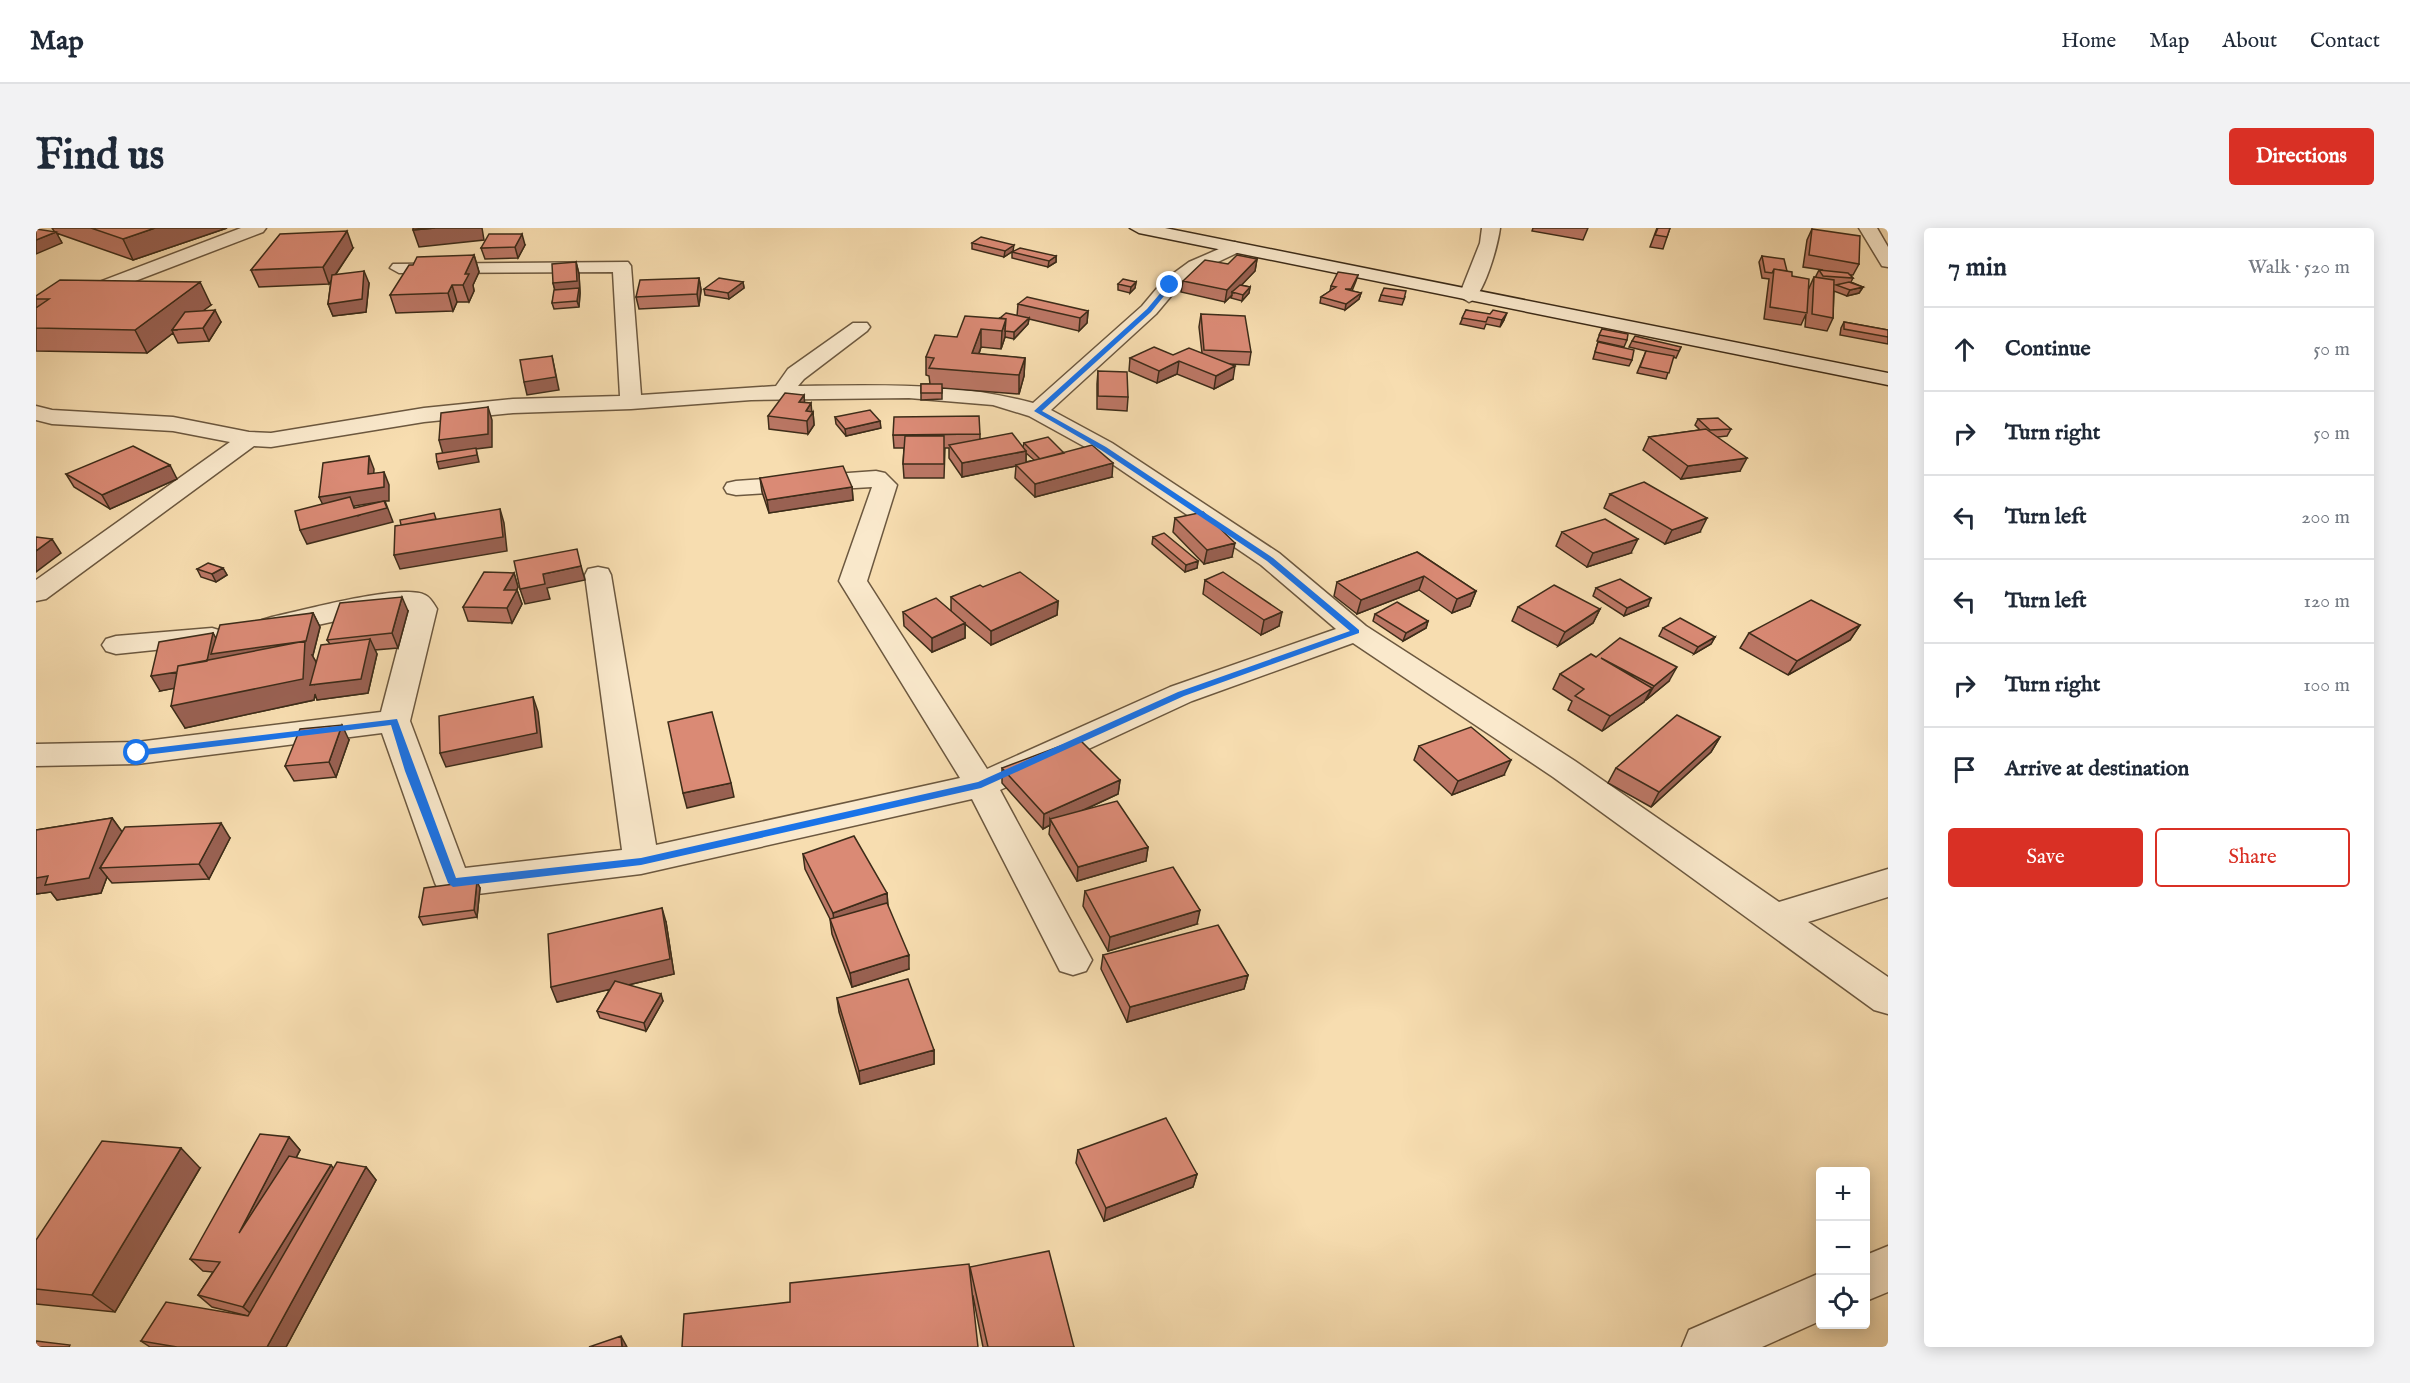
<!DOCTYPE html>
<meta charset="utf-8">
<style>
:root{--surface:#fff;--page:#f2f2f3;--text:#1f2937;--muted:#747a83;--line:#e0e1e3;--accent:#d93025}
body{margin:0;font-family:"IM FELL English",serif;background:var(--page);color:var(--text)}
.controls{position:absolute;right:18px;bottom:18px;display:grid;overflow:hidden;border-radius:6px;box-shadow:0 3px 15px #0003}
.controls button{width:54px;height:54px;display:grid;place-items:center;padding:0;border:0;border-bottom:2px solid var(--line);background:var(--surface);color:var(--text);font:30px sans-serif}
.stop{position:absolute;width:18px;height:18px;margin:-14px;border:4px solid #1a73e8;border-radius:50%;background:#fff}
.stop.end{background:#1a73e8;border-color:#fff;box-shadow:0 2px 6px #0008}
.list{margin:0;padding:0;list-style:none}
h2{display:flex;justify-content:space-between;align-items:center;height:78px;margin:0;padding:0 24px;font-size:26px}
h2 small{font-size:20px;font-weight:400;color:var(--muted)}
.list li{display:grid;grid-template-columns:39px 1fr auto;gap:18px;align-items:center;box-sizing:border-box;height:84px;padding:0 24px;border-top:2px solid var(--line)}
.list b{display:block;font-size:22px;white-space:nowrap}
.list em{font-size:20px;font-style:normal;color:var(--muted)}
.actions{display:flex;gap:12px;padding:18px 24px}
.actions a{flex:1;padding:14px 0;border:2px solid var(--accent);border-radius:6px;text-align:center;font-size:21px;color:var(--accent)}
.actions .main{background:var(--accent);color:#fff}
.icon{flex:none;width:33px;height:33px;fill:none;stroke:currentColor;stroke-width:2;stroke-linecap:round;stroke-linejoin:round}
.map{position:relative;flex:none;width:1852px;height:1119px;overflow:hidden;border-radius:6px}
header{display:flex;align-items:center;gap:36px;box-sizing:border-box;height:84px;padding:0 30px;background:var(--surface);border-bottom:2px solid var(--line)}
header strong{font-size:28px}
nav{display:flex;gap:33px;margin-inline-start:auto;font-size:21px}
.intro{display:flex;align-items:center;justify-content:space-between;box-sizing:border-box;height:144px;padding:0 36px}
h1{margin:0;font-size:42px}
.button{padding:15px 27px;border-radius:6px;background:var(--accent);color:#fff;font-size:21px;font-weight:700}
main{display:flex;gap:36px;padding:0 36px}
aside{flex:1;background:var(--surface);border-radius:6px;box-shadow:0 3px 15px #0003}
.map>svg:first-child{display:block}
</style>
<header>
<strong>Map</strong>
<nav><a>Home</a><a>Map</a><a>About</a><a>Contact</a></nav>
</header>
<div class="intro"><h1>Find us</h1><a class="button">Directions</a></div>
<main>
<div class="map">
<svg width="1852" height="1119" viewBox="0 0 1852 1119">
<rect width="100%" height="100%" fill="#f7ddb0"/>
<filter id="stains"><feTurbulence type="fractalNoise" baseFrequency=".00333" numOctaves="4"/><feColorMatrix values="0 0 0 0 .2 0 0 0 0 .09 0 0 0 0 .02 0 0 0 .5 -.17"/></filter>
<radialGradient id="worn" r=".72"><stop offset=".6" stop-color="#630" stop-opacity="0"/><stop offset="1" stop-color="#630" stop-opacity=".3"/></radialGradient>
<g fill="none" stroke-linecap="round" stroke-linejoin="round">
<defs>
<path id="street" d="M205,0H230L227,4L0,91V78Z
M1446,0H1464C1462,16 1448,70 1433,74L1423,68L1444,15Z
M1823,0H1841L1852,19V39L1846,38Z
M1199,14L1208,19L1205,23L1165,42L1141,61L1120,86L1015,182L1076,215L1243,325L1330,398L1539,533L1743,674L1852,641V669L1772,694L1852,749V786L1838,782L1517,549L1317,415L1156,473L964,562L1056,732L1050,743L1037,747L1024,743L936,571L605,646L417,669L404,665L399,655L346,505L101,536L0,538V516L101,514L345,484L372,381L359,380L236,407L226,404L222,398L226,392L236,389C265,383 366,355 389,367C394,369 398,376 401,381L374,493L429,640L586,622L549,347L552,341L562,339L572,341L575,347L620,617L924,550L803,353L836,259L700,267L691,265L688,260L691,255L700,253L840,243L849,245L861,257L831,353L951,541L1134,459L1300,401L1225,337L1060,225L993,188L957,177L873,170L715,172L595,181L477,185L388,194L235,219L218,218L10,371L0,373V352L194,214L137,203L16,196L0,192V178L16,182L137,189L213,204L235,205L388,180L477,171L584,168L577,44L363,45L354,40L357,36L592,34L595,38L605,167L740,158L752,141L817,95H831L834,99L831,103L768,151L762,158C841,157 920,154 997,175L1106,78L1127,53L1153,34Z
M176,400L186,403L190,409L186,415L80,426L70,423L66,417L70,411L80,408Z
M1852,1018V1064L1830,1073V1027Z
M1784,1045V1093L1726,1119H1646L1653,1102Z"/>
<path id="secondary" d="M1094,0H1129L1852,145V157L1103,5Z"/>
</defs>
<use href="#street" stroke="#6c583f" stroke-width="3"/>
<use href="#secondary" stroke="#3d2c19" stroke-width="3"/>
<use href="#street" fill="#fae9cc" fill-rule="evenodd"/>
<use href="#secondary" fill="#fae9cc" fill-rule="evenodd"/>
</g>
<path fill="#bb7765" stroke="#3d2c19" stroke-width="1.5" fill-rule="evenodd" d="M16,0H191L97,32L20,5L26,15Z
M1497,0H1552L1547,12L1496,3Z
M1621,0H1634L1627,21L1614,19Z
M1776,1L1823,36L1817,47H1814L1817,50L1815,54L1827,59L1823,65L1811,68L1798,63L1797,90L1791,103L1769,99L1770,86L1765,97L1728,91L1733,51L1726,50L1723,34L1726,28L1751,43L1756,48L1773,60L1778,49H1780V48L1783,42H1787L1767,39L1771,12Z
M936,15L977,23L968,29L936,21Z
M489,17L482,30L449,31L445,20Z
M317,20L300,46L333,55L330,84L297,88L292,76L295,53L293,56L223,59L215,42Z
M976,24L1020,28V34L1012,39L976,30Z
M438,27L443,44L437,57L438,63L433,74H421L417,83L360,85L354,67Z
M1221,31L1219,43L1205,57L1214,59L1213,65L1206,73L1195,70L1196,67L1189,74L1145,64L1147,53L1192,36Z
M540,34L543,46L544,65L543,79L518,81L516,75L519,62L517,55Z
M1322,47L1320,53L1316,63L1325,65L1323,71L1309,82L1284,75L1285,69L1294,63L1295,58Z
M663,50L665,62L663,78L603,81L600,69Z
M707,54L708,60L693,71L669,67L668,61Z
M1100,54L1099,60L1094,65L1082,62V56Z
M1345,67L1369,69L1366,77L1343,73Z
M0,68L175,77L166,83L185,94L173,113L142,115L137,105L111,125L0,123Z
M982,76L1052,83L1051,95L1043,103L993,91L992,96L978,111L969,109L965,121L945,119L943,126L989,130L988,148L983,166L906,160V171L885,172V156H894L893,148L890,147V129L921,109L964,90L981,88Z
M1430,82L1468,92L1464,99L1450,96L1448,101L1424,96Z
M1165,86L1215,124L1213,137L1193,136L1197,151L1178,161L1141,146L1121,155L1093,143L1094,130L1166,125L1163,99Z
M1808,94L1852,102V116L1804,107L1805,100Z
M1566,101L1591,112L1588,119L1561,113Z
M1596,113L1645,119L1640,130L1637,129L1630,151L1601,145L1610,123L1593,119Z
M1562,114L1596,132L1593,138L1557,131Z
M1062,143L1092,169L1091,183L1061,181V156Z
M768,167V175L775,184H777L778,197L772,206L733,201L732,188Z
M799,189L845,200L810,208L800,196Z
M1662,191L1695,201L1691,208L1681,209L1704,243L1645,251L1607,222L1613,209L1664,202L1659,197Z
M944,206V211L987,219L988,215L1028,225L1076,249L999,269L979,250L980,238L926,249L913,230V220H909L908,250H868L867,236L868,220H858L857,207ZM990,225L998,232L990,234Z
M30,246L141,251L74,281L38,259Z
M724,250L816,259L817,272L733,285L726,264Z
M1574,266L1664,304L1629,316L1568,280Z
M1139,290L1196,329L1168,336L1137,304Z
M1526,304L1595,325L1551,339L1520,318Z
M1117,309L1162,333L1161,340L1149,344L1116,316Z
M1381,324L1440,363L1434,378L1416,385L1383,362L1321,386L1298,368L1301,354Z
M187,340L191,347L180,354L165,349L161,341Z
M478,345L482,359L481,362L486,376L476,395L432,393L427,379Z
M1169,352L1243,398L1225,407L1167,366Z
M947,359L1022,373L1021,387L955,417L929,396V410L896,424L868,398L867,384L915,383V369Z
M1560,360L1612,378L1588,388L1557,368Z
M1482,379L1564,381L1557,395L1522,418L1476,393Z
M372,383L362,420L339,422L341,426L332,465L281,472L279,466L278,472L149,500L138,460L124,463L177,405L180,411L277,385L284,399L277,427H276L280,434V436L294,416L291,412Z
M1339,386L1392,393L1390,400L1367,413L1337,393Z
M1824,397L1814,412L1752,447L1704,420L1713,405Z
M1627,400L1679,409L1675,416L1658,426L1623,408Z
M1560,429L1633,453L1610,472H1609L1608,474L1566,503L1532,482L1536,473L1517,461L1524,446Z
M1684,509L1675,524L1615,579L1572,555L1580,540Z
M313,512L300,549L258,553L249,538Z
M1383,518L1468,547L1416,567L1378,532Z
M966,540L1084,552L1082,566L1048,582L1112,619L1110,633L1041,653L1013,606L1014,597L1007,601L966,555Z
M76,590L86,604L194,610L173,651L76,655L71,649L65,665L21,672L15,664L0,666V602Z
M767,626L851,665L852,680L873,741L816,759L796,706L794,691L769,641Z
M444,660L441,689L387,697L383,689Z
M1049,663L1161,696L1072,723L1047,678Z
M630,694L638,746L592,757L627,773L610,803L564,790L561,783L574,761L521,774Z
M1067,727L1212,747L1208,761L1091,794L1065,741Z
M801,770L898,822V836L824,856L803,784Z
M253,909L264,922L260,930L297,940L330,939L340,952L250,1119H114L105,1113L212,1088L176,1079L162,1067L177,1044L167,1043L154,1031Z
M1042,922L1161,946L1157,959L1068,993L1040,935Z
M164,940L79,1084L0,1076V1012Z
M934,1039L1038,1119H947L937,1068L754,1074L934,1047Z"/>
<path fill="#996152" stroke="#3d2c19" stroke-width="1.5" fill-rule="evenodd" d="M119,0H191L97,32L87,11Z
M399,0H446L448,12L383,19L377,2Z
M311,3L317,20L293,56L287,39Z
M20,4L26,15L0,26V12Z
M486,6L489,17L482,30L479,19Z
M978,17L977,23L968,29L969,23Z
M438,27L443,44L437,57L438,63L433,74L427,57L429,46Z
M1020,28V34L1012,39L1013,33Z
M1221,31L1219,43L1198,65L1196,64V67L1189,74L1191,62Z
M540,34L543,46L544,65L543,79L541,73L520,67L517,55Z
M328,43L333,55L330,84L297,88L292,76Z
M663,50L665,62L663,78L661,66Z
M164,54L175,77L141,102H136L137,105L111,125L99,102Z
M707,54L708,60L693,71L692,65Z
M1100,54L1099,60L1094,65L1095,59Z
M416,57L421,74L417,83L412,65Z
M1214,59L1213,65L1206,73L1207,67Z
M1827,59L1823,65L1811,68L1814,62Z
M1325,65L1323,71L1309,82L1310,76Z
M179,82L185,94L173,113L167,100Z
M1052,83L1051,95L1043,103L1044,90Z
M1471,85L1468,92L1464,99L1466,92Z
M993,90L992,96L978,111V104Z
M970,91L969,109L965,121L966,103Z
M945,101V119L936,144V125Z
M516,128L523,162L491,167L488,154Z
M989,130L988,148L983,166V147Z
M1143,133L1141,146L1121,155L1123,143Z
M1199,138L1197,151L1178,161L1180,148Z
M768,167L769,180L763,174Z
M775,175L776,186L777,184L778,197L772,206L770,183Z
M452,179L456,192V219L440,221L443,234L403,241L401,234L407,226L403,212Z
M844,193L845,200L810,208L809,201Z
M990,223V236L980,237V238L926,249V235Z
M333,228L338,241L337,260L332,246Z
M1711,230L1704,243L1645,251L1652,238Z
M1077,235L1076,249L999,269V256Z
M134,237L141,251L74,281L66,267Z
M348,244L353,257V273H349L357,294L271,316L264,302L290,283L283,269ZM349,273L322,288L318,278Z
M816,259L817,272L733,285L731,272Z
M464,281L468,295L471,323L364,341L358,327Z
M1671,290L1664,304L1629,316L1636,302Z
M16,311L25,325L0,344V323Z
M1602,311L1595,325L1551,339L1557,325Z
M1199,315L1196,329L1168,336L1171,322Z
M1162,333L1161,340L1149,344L1150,337Z
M545,338L549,352L511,360L514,371L489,376L484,361L507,346Z
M187,340L191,347L180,354L176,346Z
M478,345L482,359L473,376L468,362Z
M1388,348L1383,362L1321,386L1325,372Z
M481,362L486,376L476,395L471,380Z
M1440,363L1434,378L1416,385L1421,371Z
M366,369L372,383L362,420L356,405Z
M1615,370L1612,378L1588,388L1591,380Z
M1022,373L1021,387L955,417V403Z
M1564,381L1557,395L1522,418L1529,404Z
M1246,384L1243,398L1225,407L1228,392Z
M277,385L284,399L277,427H276L280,434L279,456L334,411L341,426L332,465L281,472L279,466L278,472L149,500L135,478L178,453L124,463L115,448L177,405L185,419Z
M1392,393L1390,400L1367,413L1370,405Z
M929,395V410L896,424V410Z
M1824,397L1814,412L1752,447L1761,433Z
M1679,409L1675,416L1658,426L1662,419Z
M1641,439L1633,453L1610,472L1618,458Z
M1616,460L1608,474L1566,503L1574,488Z
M497,469L502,484L506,519L410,539L404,525Z
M306,497L313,512L300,549L293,534Z
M1684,509L1675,524L1615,579L1623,564Z
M1475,532L1468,547L1416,567L1422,553Z
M1084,552L1082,566L1017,596L1014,591V597L1007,601L1008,586Z
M695,555L698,569L651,580L647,565Z
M76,590L87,605L64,640L71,649L65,665L21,672L15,664L0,666V650Z
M185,595L194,610L173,651L163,636Z
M1112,619L1110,633L1041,653L1042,639Z
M441,653L444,660L441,689L438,682Z
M851,665L852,680L799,700L797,685Z
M626,680L630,694L638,746L521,774L515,759Z
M1164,682L1161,696L1072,723L1074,709Z
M873,727V741L816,759L814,745Z
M1212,747L1208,761L1091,794L1094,779Z
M625,766L627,773L610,803L608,795Z
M898,822V836L824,856L823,843Z
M253,909L264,922L215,1017L203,1005Z
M145,920L164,940L79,1084L56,1067Z
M295,937L305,950L220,1090L207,1079Z
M330,939L340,952L250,1119H231Z
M1161,946L1157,959L1068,993L1070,980Z
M585,1108L591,1119H586Z"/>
<path fill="#da8a75" stroke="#3d2c19" stroke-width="1.5" d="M55,0H119L87,11Z
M377,0H399L377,2Z
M1622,0H1634L1631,9L1619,7Z
M0,1L20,4L0,12Z
M1776,1L1824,8L1823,36L1773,27Z
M311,3L287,39L215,42L244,6Z
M453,6H486L479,19L445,20Z
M945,9L978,17L969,23L936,15Z
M984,20L1020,28L1013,33L976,24Z
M438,27L429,46H433L427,57H416L412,65L354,67L373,37H377L381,29Z
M1201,27L1221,31L1191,62L1147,53L1169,32L1192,36Z
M1726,28L1748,31L1751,43L1738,41L1736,45L1729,44Z
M540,34L541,53L517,55L516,36Z
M1738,41L1756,44V48L1773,51L1771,85L1734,79Z
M1783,42L1812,45L1817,50L1787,48Z
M328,43L326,71L292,76L296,47Z
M1302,44L1322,47L1315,61H1309L1325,65L1310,76L1285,69L1300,59L1295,58Z
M1778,49L1798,52L1797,90L1776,86Z
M663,50L661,66L600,69L604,52Z
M683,50L707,54L692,65L668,61Z
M1087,51L1100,54L1095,59L1082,56Z
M24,52L164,54L99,102L0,100V80L13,71H0V68Z
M1813,54L1827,59L1814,62L1800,57Z
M1204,57L1214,59L1207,67L1196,64Z
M543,60L541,73L516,75L518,62Z
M1348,60L1370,63L1368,71L1345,67Z
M991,69L1052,83L1044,90L982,76Z
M179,82L167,100L136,102L149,84Z
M1430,82L1454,86L1457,82L1471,85L1466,92L1452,89L1450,94L1426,90Z
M970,85L993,90L978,104L969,103L970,91L964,90Z
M1165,86L1209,88L1215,124L1168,122Z
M929,88L970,91L966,103L945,101L936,125L989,130L983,147L893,140L898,130L890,129L899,107L921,109Z
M1808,94L1852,102V109L1808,101Z
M1566,101L1592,106L1591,112L1563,107Z
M1599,108L1645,119L1643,123L1596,113Z
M1562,114L1598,122L1596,132L1559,124Z
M1118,119L1137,127L1153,120L1199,138L1180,148L1143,133L1123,143L1094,130Z
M1610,123L1638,128L1633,145L1604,139Z
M516,128L520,149L488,154L484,132Z
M1062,143L1091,144L1092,169L1062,168Z
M885,156H906V165H885Z
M749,165L768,167L763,174L775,175L770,183L777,184L771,193L732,188Z
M452,179V206L403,212L405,185Z
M834,182L844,193L809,201L799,189Z
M943,188L944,206L857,207L858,189Z
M1682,190L1695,201L1674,202L1662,191Z
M1670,201L1711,230L1652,238L1613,209Z
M976,205L990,223L926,235L913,217Z
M869,208H908V236H867Z
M1012,209L1028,225L1004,231L988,215Z
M1056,217L1077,235L999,256L980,237Z
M97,218L134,237L66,267L30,246Z
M440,220L441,227L401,234L400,226Z
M333,228L332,246L348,244V259L283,269L287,235Z
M807,238L816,259L731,272L724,250Z
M1608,254L1671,290L1636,302L1574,266Z
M314,269L318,280L348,273L351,280L264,302L259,283Z
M464,281L467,309L358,327L359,298Z
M1167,284L1199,315L1171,322L1139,290Z
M398,285L400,291L365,297L364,292Z
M1569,291L1602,311L1557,325L1526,304Z
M1128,305L1162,333L1150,337L1117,309Z
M0,309L16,311L0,323Z
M541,321L545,338L507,346L509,356L484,361L478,333Z
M1381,324L1440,363L1421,371L1388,348L1325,372L1301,354Z
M172,335L187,340L176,346L161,341Z
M448,344L478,345L468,362H481L471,380L427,379Z
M984,344L1022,373L955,403L915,369L944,357L947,359Z
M1187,344L1246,384L1228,392L1169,352Z
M1584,351L1615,370L1591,380L1560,360Z
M1518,357L1564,381L1529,404L1482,379Z
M366,369L356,405L291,412L304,375Z
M900,370L929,395L896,410L867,384Z
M1775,372L1824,397L1761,433L1713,405Z
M1361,374L1392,393L1370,405L1339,386Z
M277,385L270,413L175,426L184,397Z
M1644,390L1679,409L1662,419L1627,400Z
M177,405L171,433L142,438L141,444L115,448L123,414Z
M1584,410L1641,439L1618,458L1565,430L1616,460L1574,488L1539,468L1548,461L1524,446L1555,426L1560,429Z
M334,411L325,451L274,457L285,417Z
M269,413L267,451L135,478L142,438Z
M497,469L501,505L404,525L403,488Z
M676,484L695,555L647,565L632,494Z
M1641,487L1684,509L1623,564L1580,540Z
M306,497L293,534L249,538L264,501Z
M1435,499L1475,532L1422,553L1383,518Z
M1043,511L1084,552L1008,586L966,540Z
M1081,573L1112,619L1042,639L1014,591Z
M76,590L53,650L9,657L12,648L0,650V602Z
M185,595L163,636L64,640L89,599Z
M818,608L851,665L797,685L767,626Z
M1137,639L1164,682L1074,709L1049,663Z
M441,653L438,682L383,689L388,660Z
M851,675L873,727L814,745L794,691Z
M626,680L634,731L515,759L512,706Z
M1182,697L1212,747L1094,779L1067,727Z
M872,751L898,822L823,843L801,770Z
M579,753L625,766L608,795L561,783Z
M1130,890L1161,946L1070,980L1042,922Z
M224,906L253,909L203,1005L253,928L295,937L207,1079L162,1067L184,1034L154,1031Z
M66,913L145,920L56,1067L0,1061V1012Z
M301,934L330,939L231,1119H141L105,1113L130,1074L212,1088Z
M1013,1023L1038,1119H952L934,1039Z
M933,1036L942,1119H646L648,1086L754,1074V1055Z
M585,1108L586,1119H553Z
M0,1113L34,1117L33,1119H0Z"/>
<path fill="#1a73e8" d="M1132,56L1137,57L1115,84L1006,183L1070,219L1237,330L1323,402V405L1148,468L945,560L605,637L417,659L412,655L369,543L355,497L101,528L96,525L101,522L361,491L420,650L605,630L942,554L1142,464L1314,403L1231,333L1065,222L998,183L1111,81Z"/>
<rect width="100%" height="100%" filter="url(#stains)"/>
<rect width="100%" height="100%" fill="url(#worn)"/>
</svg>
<div class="controls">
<button>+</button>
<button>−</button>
<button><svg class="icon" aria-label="locate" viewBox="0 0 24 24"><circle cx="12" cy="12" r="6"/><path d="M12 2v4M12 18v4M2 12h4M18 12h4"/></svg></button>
</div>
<div class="stop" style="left:101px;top:525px"></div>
<div class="stop end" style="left:1134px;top:57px"></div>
</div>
<aside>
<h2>7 min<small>Walk · 520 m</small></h2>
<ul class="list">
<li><svg class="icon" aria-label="ahead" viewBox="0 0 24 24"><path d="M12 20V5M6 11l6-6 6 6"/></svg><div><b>Continue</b></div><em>50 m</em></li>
<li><svg class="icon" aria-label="right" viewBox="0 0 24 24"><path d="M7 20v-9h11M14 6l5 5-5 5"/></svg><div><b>Turn right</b></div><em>50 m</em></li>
<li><svg class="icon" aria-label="left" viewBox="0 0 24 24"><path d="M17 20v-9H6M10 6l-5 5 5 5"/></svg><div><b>Turn left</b></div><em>200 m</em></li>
<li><svg class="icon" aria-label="left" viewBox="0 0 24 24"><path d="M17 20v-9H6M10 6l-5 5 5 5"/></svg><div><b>Turn left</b></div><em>120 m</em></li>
<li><svg class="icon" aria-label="right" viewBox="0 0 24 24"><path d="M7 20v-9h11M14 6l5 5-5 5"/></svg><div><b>Turn right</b></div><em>100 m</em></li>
<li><svg class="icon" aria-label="arrive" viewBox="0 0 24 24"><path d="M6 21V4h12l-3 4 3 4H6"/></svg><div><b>Arrive at destination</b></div></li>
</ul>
<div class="actions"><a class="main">Save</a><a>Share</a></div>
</aside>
</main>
